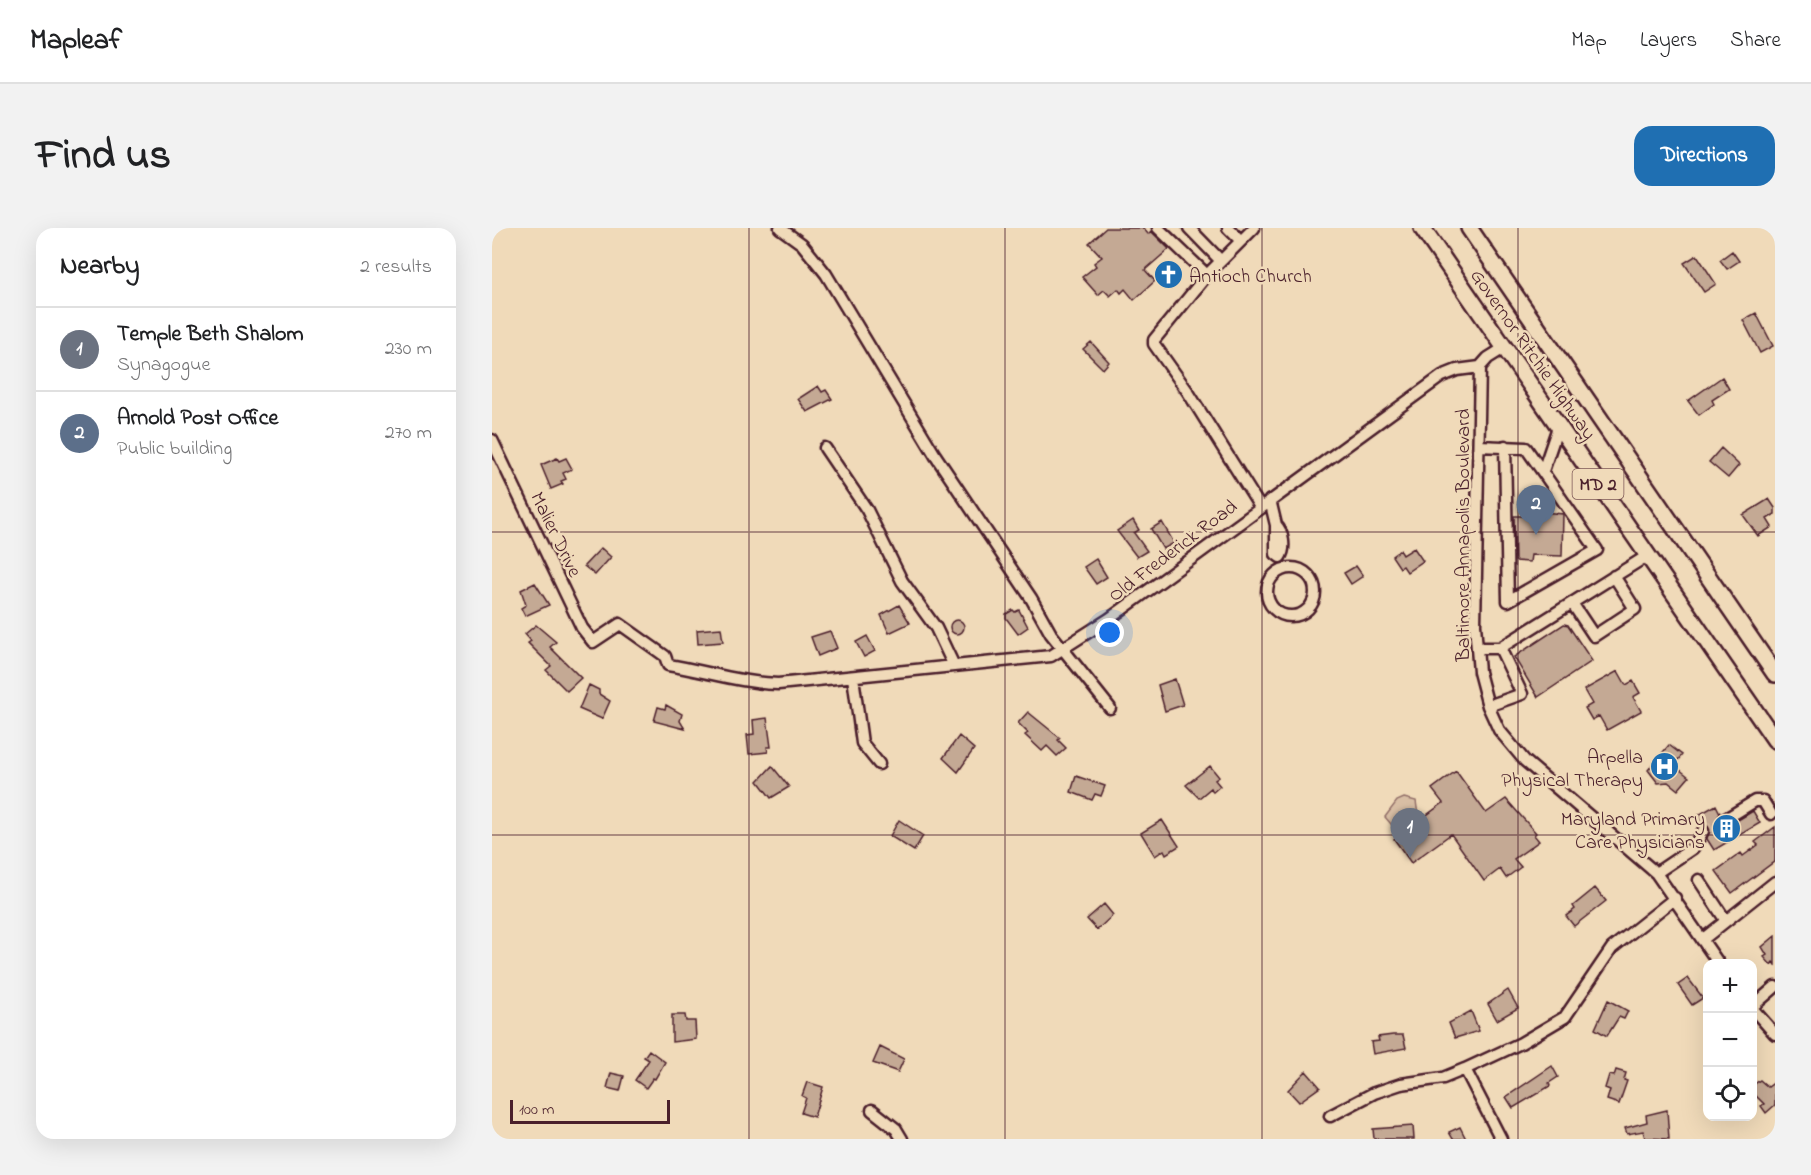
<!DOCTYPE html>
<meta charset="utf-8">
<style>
:root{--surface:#fff;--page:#f2f2f2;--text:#202124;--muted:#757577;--line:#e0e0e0;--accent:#1f6fb2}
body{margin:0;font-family:"Indie Flower",sans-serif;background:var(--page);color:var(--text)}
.controls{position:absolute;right:18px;bottom:18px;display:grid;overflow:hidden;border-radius:12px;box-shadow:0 6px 24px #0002}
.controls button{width:54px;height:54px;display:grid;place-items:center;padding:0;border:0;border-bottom:2px solid var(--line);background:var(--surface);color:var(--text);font:30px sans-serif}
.scale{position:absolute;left:18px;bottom:15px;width:160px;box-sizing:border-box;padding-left:6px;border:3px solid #4a1f2b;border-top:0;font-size:16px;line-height:21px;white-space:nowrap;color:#4a1f2b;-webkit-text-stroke:4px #f0dab9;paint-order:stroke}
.you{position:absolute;left:618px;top:405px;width:21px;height:21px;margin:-15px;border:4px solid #fff;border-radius:50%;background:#1a73e8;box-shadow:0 0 0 9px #1a73e833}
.badge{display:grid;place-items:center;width:39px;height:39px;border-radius:50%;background:var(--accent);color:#fff;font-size:20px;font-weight:700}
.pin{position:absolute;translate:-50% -50px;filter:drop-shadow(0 2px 3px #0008)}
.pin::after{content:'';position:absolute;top:32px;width:21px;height:18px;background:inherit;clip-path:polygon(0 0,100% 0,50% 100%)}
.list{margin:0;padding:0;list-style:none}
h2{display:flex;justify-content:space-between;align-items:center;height:78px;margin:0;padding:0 24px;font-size:26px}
h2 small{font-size:20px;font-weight:400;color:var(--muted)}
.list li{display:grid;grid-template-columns:39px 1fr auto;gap:18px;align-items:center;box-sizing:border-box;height:84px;padding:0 24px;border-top:2px solid var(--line)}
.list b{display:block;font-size:22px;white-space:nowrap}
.list p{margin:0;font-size:20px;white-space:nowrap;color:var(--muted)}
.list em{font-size:20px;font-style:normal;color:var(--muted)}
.icon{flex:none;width:33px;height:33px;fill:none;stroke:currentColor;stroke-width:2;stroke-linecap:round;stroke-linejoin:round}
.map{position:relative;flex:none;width:1283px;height:911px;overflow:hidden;border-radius:18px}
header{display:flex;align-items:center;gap:36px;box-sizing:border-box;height:84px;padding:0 30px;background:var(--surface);border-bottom:2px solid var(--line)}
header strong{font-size:28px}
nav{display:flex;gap:33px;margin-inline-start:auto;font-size:21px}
.intro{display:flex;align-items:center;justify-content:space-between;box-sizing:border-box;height:144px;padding:0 36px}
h1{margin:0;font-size:42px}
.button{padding:15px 27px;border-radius:18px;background:var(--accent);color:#fff;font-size:21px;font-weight:700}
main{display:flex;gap:36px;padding:0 36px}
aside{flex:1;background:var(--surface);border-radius:18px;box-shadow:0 6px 24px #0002}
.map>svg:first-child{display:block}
</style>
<header>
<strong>Mapleaf</strong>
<nav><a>Map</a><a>Layers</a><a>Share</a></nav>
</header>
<div class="intro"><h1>Find us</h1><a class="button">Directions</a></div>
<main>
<aside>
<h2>Nearby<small>2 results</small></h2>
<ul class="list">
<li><span class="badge" style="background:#6b7280">1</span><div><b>Temple Beth Shalom</b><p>Synagogue</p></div><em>230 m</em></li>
<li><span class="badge" style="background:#5c6f8a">2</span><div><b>Arnold Post Office</b><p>Public building</p></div><em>270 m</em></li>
</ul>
</aside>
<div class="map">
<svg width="1283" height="911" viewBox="0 0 1283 911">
<rect width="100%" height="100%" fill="#f0dab9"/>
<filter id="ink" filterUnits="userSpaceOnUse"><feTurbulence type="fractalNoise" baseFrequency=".0167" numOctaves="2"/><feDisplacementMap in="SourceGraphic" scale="12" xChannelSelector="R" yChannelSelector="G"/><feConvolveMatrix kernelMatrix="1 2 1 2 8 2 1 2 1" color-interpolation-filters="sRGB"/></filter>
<g filter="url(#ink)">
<path fill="#d8bea4" stroke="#916e68" stroke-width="1.5" d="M912,570L924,573L926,587L905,603L893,589L905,573Z"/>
<path fill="#c4a994" stroke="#4a1f2b" stroke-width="1.5" d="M614,0H651L656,6L659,3L677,21L653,42L663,53L642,72L633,61L629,65L626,61L618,68L612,62L606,67L590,49L604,38L602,35L610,29L597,15Z
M1240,23L1247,33L1235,41L1228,32Z
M1205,27L1224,56L1212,64L1192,35Z
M1264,85L1281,118L1268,125L1251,92Z
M599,114L617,134L611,141L591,121Z
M1230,149L1237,161L1220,172L1222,176L1207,187L1196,173Z
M326,158L330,164L334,162L340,171L315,184L306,171Z
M1229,220L1247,237L1236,250L1217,234Z
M65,230L67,233L74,230L80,241L71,245L74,251L69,253L71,256L59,261L49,237Z
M1277,271L1283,280V286L1275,291L1280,299L1266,308L1251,287Z
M1041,283L1071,286L1070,328L1039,327L1038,334L1023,333L1022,288H1041Z
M641,292L647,302L642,305L655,323L645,329L625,303Z
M670,294L682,315L671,321L659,301Z
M109,320L119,329L103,347L92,338Z
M922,320L931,333L915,344L911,338L908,340L900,328L908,322L911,327Z
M604,331L615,349L604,356L592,339Z
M864,338L871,348L859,356L852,345Z
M43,355L57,377L33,388L29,380L34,377L29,362Z
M407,377L418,395L397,405L389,387Z
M521,382L523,384L527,382L536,399L526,406L514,390V386Z
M458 399a7 7 0 1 1 14 0a7 7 0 1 1-14 0Z
M1072,396L1076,397L1100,433L1046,469L1022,429Z
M44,397L64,414L58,419L89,450L75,463L54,442L59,438L36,415L39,413L33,406Z
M229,400L231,414L206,416L205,402Z
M338,403L345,420L326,428L319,409Z
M375,408L383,423L372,429L364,414Z
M1126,443L1134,457L1141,453L1148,465L1141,469L1149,483L1115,502L1107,488L1100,492L1093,480L1100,476L1092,462Z
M683,451L691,477L673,483L666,457Z
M97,457L107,462V466L118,473L110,491L87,481Z
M174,477L190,486L188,493L193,501L162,493L166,479L173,481Z
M536,484L568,510L566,512L574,520L565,528L555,518L550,523L533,507L536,505L526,495Z
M275,490L279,519H275L276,524L257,526L255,507L262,506L261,492Z
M467,508L482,521L466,544L451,530Z
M1177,517L1190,527L1182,537L1197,549L1186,562L1176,554L1166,555L1156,542Z
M280,538L297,559L279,570L266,553Z
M718,538L727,549L723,552L728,558L721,564L719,560L707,570L694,557Z
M964,543L994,585L1014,571L1044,605L1042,607L1047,613L1022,631L1029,639L1014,650L1008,641L992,653L959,606L919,635L902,611L951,575L940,561Z
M584,548L613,558L609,568L603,566L600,572L579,564Z
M1224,577L1228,585L1225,593L1229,599L1236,598L1261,583L1268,595L1222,622L1215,611L1217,599L1207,597L1203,589Z
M407,592L431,608L422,623L398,608Z
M670,592L687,618L674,626L672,622L663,628L649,605Z
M1283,599V633L1240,665L1224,643L1249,625L1251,628L1266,617L1263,614Z
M1103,660L1114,673L1082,698L1074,688L1083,681L1081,678Z
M612,676L621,687L605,702L595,691Z
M1283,708V737L1281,734L1279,737L1272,729L1275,727L1270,719Z
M1196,750L1211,770L1200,777L1186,757Z
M1016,762L1026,780L1005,792L996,776Z
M1116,772L1136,783L1132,791L1127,789L1115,808L1103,801Z
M979,783L987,803L963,810L957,795Z
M180,787H193L194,793H203L204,811L180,814Z
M901,807H911L914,820L881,826L879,814L887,813L886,809Z
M388,819L412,831L406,844L381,835Z
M157,822L173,834L163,851L161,850L154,860L143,852L157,832L152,829Z
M1060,838L1066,849L1057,855L1058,858L1021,880L1014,869Z
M1124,842L1134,845L1132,852L1135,853L1127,876L1115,872L1118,862L1113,860L1117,847L1122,848Z
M814,843L828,859L807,874L796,862Z
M119,845L132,848L128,863L115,860Z
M1268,852L1276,859L1283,854V877L1274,885L1269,878L1272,876L1260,864V858Z
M315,854L331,859L322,889L309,885L314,870L310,868Z
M1175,882L1177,911L1153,910L1151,903L1135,906L1133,900L1155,894L1154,887Z
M921,898L922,911H882L881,901Z
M968,899L974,911H961L957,904Z"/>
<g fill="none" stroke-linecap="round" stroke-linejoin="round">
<path stroke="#cfb59d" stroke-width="10" stroke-dasharray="10 5" stroke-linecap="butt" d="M1211,603L1232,592"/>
<defs>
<path id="minor" d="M288,0L310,16L334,46L443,227L539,370L559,406L618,480
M666,0L715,47L762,0
M697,0L729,33
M736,0L749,13
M715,47L662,112V116L696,164L768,279
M1012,120L996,130L988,139L983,397L987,444L996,478L1007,502L1033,533L1164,645L1227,736
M0,212L90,400L101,414L128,396L173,428L176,437C213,443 249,455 286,456L559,428L617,391L950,148L965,142L988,139
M987,218L1034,220L1105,322L1016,373L1013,218
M333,220L375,282L410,353L444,400L462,438
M1051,243L1066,199
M778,272L784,297V326L788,329C794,320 791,304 784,297
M775 364a24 24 0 1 1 48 0a24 24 0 1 1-48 0Z
M1080,375L1102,408L1143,381L1122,348
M985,420H1008
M361,449L370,515L387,536
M996,478L1030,466L1008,420L1155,328
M1232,592L1263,573H1271L1279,586
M1164,645L1201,620L1211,603
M1207,652L1234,693
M1210,712L1283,654
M1260,779L1283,759
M1260,780L1283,806
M973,841L1009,911
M380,882L404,901L410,911
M838,888L882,865L909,856L951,850L973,841L1029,815L1073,789L1120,720L1183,670"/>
<path id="highway" d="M930,0L1283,512
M977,0L1283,446"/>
</defs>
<use href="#minor" stroke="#4a1f2b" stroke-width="15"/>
<use href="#highway" stroke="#4a1f2b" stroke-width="20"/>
<use href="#minor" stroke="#f0dab9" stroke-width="10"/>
<use href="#highway" stroke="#f0dab9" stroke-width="15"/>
</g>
</g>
<path fill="none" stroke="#4a1f2b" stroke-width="1.5" stroke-opacity="0.55" d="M257,0V911M513,0V911M770,0V911M1026,0V911M0,304H1283M0,607H1283"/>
<defs>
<symbol id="church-disc" viewBox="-11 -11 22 22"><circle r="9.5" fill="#1f6fb2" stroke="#f0dab9"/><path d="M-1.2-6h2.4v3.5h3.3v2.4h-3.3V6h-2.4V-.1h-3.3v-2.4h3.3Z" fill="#fff"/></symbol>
<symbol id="hospital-disc" viewBox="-11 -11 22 22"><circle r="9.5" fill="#1f6fb2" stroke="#f0dab9"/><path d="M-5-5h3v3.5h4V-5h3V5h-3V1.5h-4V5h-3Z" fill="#fff"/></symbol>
<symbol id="building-disc" viewBox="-11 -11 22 22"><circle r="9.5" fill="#1f6fb2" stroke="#f0dab9"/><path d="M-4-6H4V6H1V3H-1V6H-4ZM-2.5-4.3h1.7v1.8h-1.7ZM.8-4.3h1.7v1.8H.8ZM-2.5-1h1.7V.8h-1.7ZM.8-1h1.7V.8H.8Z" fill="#fff"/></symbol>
</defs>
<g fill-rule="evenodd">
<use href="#church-disc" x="660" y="30" width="33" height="33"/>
<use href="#hospital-disc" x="1156" y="522" width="33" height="33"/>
<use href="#building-disc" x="1218" y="584" width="33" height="33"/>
</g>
<g text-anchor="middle" stroke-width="5" stroke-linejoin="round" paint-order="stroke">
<rect fill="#f0dab9" stroke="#7c5756" stroke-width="1.5" x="1080.5" y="241" width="51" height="30" rx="4.5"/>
<g font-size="18" font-weight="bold" fill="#4a1f2b">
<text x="1106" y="262">MD 2</text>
</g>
<g font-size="20" fill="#4a1f2b" stroke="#f0dab9" text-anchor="end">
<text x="697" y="54" text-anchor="start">Antioch Church</text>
<text x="1151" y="535">Arpella<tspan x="1151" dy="23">Physical Therapy</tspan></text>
<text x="1213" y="597">Maryland Primary<tspan x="1213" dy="23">Care Physicians</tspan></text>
</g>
<g font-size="20" fill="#4a1f2b" stroke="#f0dab9">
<text transform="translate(1042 126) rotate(55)" y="7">Governor Ritchie Highway</text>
<text transform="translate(65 306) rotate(64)" y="7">Malier Drive</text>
<text transform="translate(970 307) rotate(-90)" y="7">Baltimore Annapolis Boulevard</text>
<text transform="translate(680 322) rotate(-37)" y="7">Old Frederick Road</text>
</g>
</g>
</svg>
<div class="controls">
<button>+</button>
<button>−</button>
<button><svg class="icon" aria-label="locate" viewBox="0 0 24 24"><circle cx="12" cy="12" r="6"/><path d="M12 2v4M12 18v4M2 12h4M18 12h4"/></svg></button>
</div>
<div class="scale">100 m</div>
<div class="you"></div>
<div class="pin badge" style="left:918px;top:630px;background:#6b7280">1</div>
<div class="pin badge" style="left:1044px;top:307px;background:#5c6f8a">2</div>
</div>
</main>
